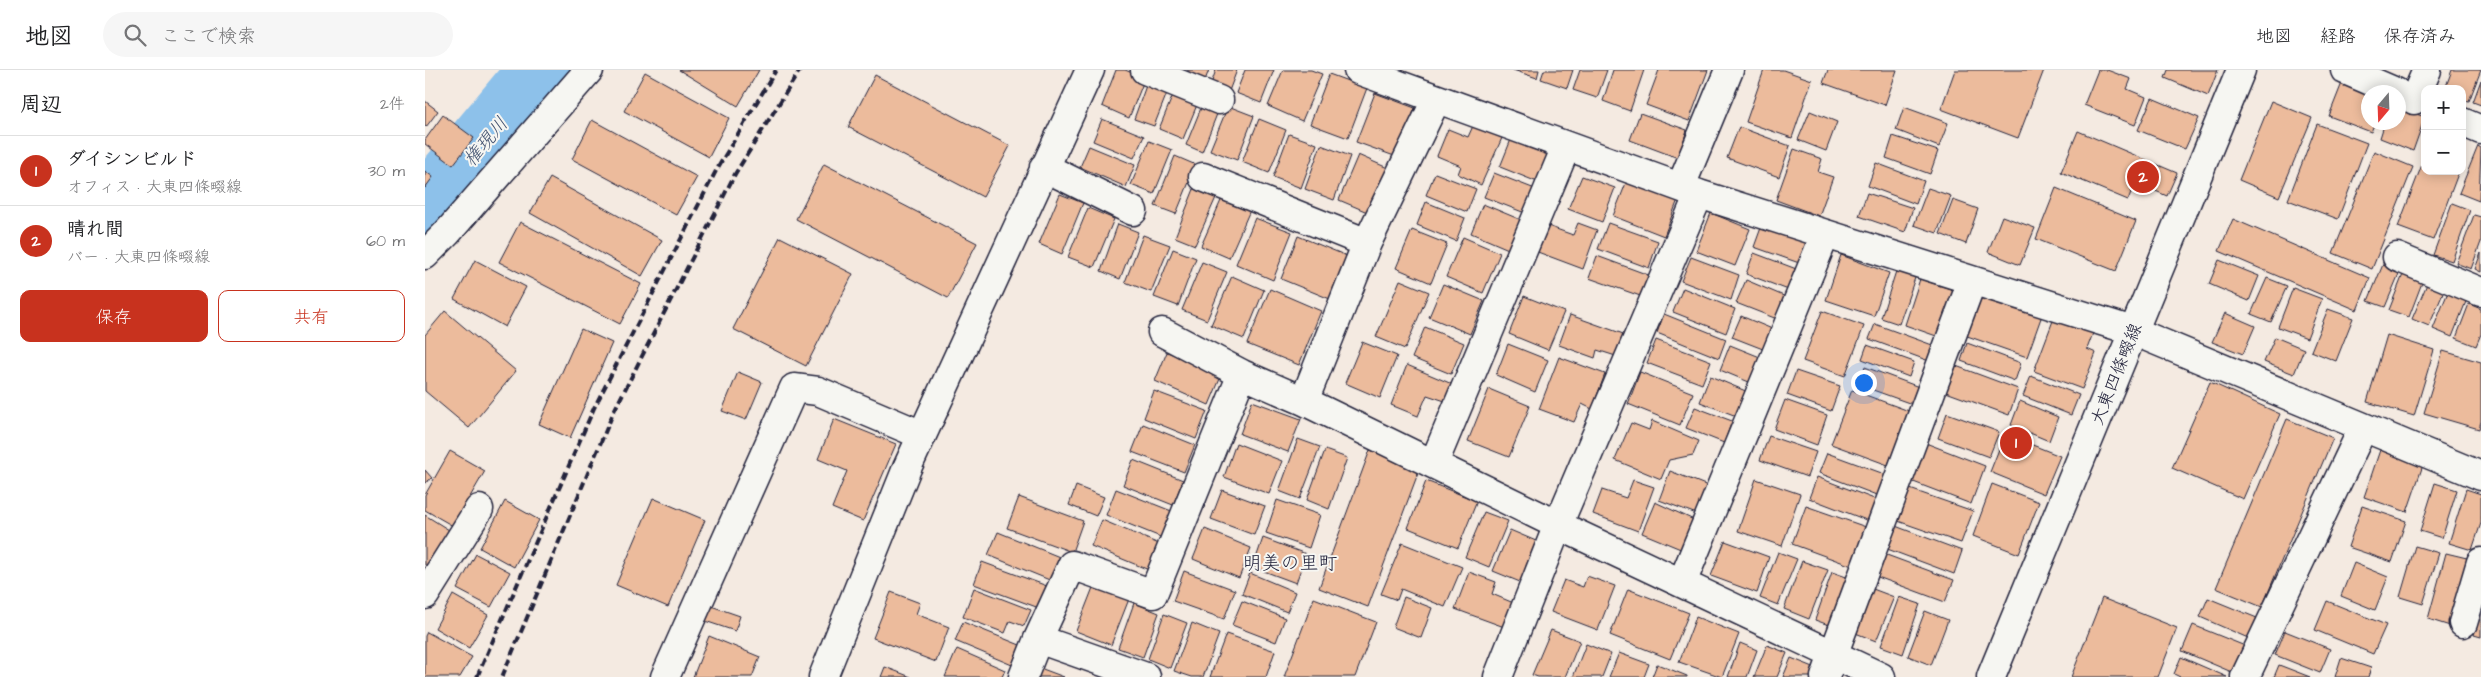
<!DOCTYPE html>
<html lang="ja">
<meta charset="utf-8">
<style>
:root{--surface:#fff;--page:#f6f6f6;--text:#202124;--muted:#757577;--line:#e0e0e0;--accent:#c8321e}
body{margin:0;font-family:"Architects Daughter","Klee One",sans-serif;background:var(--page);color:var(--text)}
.controls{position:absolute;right:15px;top:15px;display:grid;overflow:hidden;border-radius:10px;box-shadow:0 2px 12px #0003}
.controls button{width:45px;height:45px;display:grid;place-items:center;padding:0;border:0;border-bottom:1px solid var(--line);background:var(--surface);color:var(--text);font:25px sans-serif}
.compass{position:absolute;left:1936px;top:15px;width:45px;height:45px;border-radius:50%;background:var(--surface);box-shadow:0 2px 12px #0003;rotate:199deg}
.you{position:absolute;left:1438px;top:312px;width:18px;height:18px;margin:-12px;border:4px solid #fff;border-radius:50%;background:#1a73e8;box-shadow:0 0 0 8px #1a73e833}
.badge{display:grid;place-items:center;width:32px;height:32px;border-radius:50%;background:var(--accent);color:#fff;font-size:16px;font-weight:700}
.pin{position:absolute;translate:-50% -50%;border:2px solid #fff;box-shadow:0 1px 5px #0006}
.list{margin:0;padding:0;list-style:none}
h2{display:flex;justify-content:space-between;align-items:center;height:65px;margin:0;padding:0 20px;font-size:21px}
h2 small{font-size:16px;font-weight:400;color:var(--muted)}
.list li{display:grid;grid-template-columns:32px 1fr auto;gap:15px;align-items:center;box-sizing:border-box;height:70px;padding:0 20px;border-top:1px solid var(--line)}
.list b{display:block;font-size:19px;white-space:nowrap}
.list p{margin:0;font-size:16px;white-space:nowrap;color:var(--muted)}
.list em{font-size:16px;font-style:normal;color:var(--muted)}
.actions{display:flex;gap:10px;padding:15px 20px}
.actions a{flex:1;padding:11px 0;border:1px solid var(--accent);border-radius:10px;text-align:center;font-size:18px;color:var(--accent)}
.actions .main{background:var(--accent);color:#fff}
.icon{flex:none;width:28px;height:28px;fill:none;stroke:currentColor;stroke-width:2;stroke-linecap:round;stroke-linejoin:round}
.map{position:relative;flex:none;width:2056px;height:607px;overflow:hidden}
header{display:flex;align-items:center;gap:30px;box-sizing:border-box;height:70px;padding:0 25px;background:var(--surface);border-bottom:1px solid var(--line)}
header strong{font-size:24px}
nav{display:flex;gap:28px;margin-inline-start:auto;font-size:18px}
.search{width:350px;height:45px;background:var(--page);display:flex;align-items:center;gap:12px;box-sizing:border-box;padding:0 18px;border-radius:28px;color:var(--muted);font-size:19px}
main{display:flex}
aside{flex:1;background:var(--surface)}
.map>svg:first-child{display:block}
</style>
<header>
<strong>地図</strong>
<div class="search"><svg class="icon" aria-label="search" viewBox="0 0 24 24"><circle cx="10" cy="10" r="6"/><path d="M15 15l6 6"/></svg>ここで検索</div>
<nav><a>地図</a><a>経路</a><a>保存済み</a></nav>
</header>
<main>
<aside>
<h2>周辺<small>2件</small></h2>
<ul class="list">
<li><span class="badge">1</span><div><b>ダイシンビルド</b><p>オフィス · 大東四條畷線</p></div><em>30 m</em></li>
<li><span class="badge">2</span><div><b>晴れ間</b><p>バー · 大東四條畷線</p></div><em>60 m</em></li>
</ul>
<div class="actions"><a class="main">保存</a><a>共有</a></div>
</aside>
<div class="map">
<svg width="2056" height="607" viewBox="0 0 2056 607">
<rect width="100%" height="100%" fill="#f4eae1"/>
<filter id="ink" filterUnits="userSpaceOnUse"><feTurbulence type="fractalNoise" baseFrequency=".02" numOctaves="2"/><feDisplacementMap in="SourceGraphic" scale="10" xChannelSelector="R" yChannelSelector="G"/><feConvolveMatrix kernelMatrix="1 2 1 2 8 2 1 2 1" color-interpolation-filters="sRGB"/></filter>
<g filter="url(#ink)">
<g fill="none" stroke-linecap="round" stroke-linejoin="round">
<path stroke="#8dc1ea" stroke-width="70" d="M0,143L119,0"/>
</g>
<path fill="#ecbb9c" stroke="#22223b" d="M254,0H334L313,36Z
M691,0H700L720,8L704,48L677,36Z
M763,0H784L779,13L760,6Z
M791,0H812L804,21L786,14Z
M820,0H849L836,33L811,23Z
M858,0H886L897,4L877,51L843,36Z
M1088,0H1114L1112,8Z
M1119,0H1148L1142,18L1116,9Z
M1155,0H1182L1172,28L1148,20Z
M1188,0H1219L1205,41L1178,31Z
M1234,0H1283L1264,51L1221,35Z
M1339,0H1358L1387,10L1367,68L1321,52Z
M1403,0H1472L1460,35L1398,13Z
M1530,0H1619L1593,68L1516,39Z
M1673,0H1682L1706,9L1702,19L1721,27L1710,55L1659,35Z
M1743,0H1793L1783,26L1740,8Z
M2027,0H2056L2044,31L2037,29V19H2020Z
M220,2L304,48L284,87L199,41Z
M904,4L942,18L923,68L885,54Z
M450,5L585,76L558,127L423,57Z
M723,10L744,18L729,56L709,49Z
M2056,10V35L2048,32Z
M1917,13L1944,24V52H1950L1946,62L1904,46Z
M750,20L774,30L758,69L734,59Z
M950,23L990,38L972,87L931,72Z
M1727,28L1774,48L1760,79L1713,60Z
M0,31L13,41L1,57L0,56Z
M1846,31L1887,48L1854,127L1814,110Z
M778,33L794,39L777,82L761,75Z
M803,36L829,46L812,90L785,80Z
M1479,37L1523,53L1514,77L1471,60Z
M1974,38L2000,47L1988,81L1955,68L1960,52H1974Z
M1385,41L1412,52L1401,81L1373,70Z
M1215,43L1262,60L1253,88L1205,70Z
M18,45L49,68L28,95L0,74V70Z
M677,49L719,66L709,88L668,71Z
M834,49L861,60L844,103L817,92Z
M167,50L272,107L251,145L147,89Z
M1892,54L1942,73L1913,149L1863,130Z
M1048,56L1077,68L1056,115L1033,104L1036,96L1012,86L1023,59L1043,67Z
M1314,57L1365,76L1354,107L1302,88Z
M1653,61L1752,103L1742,126L1710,112L1703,130L1636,102Z
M864,64L892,74L876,118L848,107Z
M1468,66L1513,81L1505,104L1461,88Z
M1087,67L1126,82L1115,113L1075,97Z
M724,71L747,80L729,124L706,115Z
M896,75L925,86L909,130L880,119Z
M664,76L710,95L701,117L655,97Z
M2053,76L2056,78L2054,131L2034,123Z
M1369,79L1397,89L1393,102L1408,107L1394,146L1351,130Z
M1949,81L1988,97L1947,199L1908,183Z
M933,85L965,99L947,144L914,130Z
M750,86L771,95L751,144L730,136Z
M2000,87V101H2034L2008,170L1973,157Z
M1451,93L1499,111L1491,134L1443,116Z
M399,94L552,173L523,228L371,149Z
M0,101L8,107L0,118Z
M1010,103L1051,119L1042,142L1001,125Z
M1069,103L1110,119L1100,143L1059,127Z
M1157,106L1190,118L1177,152L1143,139Z
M125,108L237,170L217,206L105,143Z
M1203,108L1254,127L1239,166L1188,146Z
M771,114L793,123L770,175L750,167Z
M1503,118L1526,126L1512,163L1489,155Z
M1631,118L1711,151L1691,201L1611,169Z
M1442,123L1488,138L1480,162L1434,146Z
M635,124L658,133L637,184L614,174Z
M798,126L826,138L804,188L776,176Z
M1528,130L1553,139L1541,174L1515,164Z
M1001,132L1040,148L1031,171L992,155Z
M2027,133L2045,140L2027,191L2008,185Z
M1058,134L1101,152L1088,181L1046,163Z
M663,138L689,149L669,197L643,187Z
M1286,143L1325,159L1310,196L1271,181Z
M2049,145L2056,147V172L2046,199L2031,193Z
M1577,146L1610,158L1595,195L1563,182Z
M830,148L867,162L848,210L811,194Z
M1808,149L1945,208L1932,240L1794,181Z
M95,152L216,214L195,254L74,192Z
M1153,153L1172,160L1158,199L1110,181L1120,155L1148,165Z
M1183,153L1233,171L1224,198L1173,179Z
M693,154L713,162L695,209L676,201Z
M1337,155L1385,173L1377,194L1329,177Z
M987,160L1022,174L1006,213L971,198Z
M718,165L745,175L726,222L700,212Z
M873,166L922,186L905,229L856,209Z
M355,167L428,204L381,296L308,259Z
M1038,167L1075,183L1058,223L1021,207Z
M748,179L771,188L753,236L729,227Z
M1329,183L1374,200L1366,221L1321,204Z
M2056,183V202L2050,199Z
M1416,185L1464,203L1449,246L1401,230Z
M1172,186L1229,207L1221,228L1164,208Z
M1266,187L1314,205L1306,230L1256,211Z
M50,190L101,217L80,257L29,229Z
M1794,190L1834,206L1824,231L1784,214Z
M777,192L802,202L782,250L757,240Z
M1959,192L1976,199L1960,237L1943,231Z
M1472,198L1491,205L1474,254L1456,248Z
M1979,202L1998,210L1984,247L1964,240Z
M807,206L839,220L819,269L786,255Z
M1842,208L1862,216L1846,252L1826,244Z
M1495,209L1532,221L1517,268L1480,255Z
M975,210L1004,222L980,279L951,267Z
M1321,210L1361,227L1352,249L1311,233Z
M1018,214L1059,231L1045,264L1004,247Z
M2002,214L2019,221L2004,256L1987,249Z
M1258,218L1310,239L1301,263L1248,242Z
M1868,218L1897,229L1882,268L1853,257Z
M845,219L896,241L874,295L822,274Z
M1543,219L1617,245L1602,287L1528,261Z
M2023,222L2042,229L2027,267L2008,259Z
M1099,226L1139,242L1123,280L1084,264Z
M2044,234L2056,239V264L2051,276L2031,268Z
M1903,239L1928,248L1911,291L1886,281Z
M20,241L91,301L44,358L0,321V265Z
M1397,241L1439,256L1420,306L1378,291Z
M1800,243L1830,256L1818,284L1787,272Z
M1239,244L1301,269L1294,288L1232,263Z
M1145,245L1204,266L1197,288L1172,280L1170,288L1134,275Z
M1316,246L1352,261L1343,281L1307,267Z
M1629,248L1668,263L1662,279L1671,283L1657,319L1609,301Z
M1450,254L1510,276L1504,291L1444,269Z
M1000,257L1039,273L1026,304L987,288Z
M156,259L187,273L145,368L114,354Z
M1962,265L2009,280L1989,346L1942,332Z
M1850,267L1879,279L1869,304L1839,292Z
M1231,270L1286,291L1277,314L1222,293Z
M937,272L972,286L955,328L920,313Z
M1542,273L1596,293L1590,311L1536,291Z
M1083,274L1123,290L1110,322L1071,305Z
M1305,275L1335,287L1324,312L1295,300Z
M1442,275L1489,292L1484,307L1437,289Z
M2018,281L2056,292V351L2054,359L1999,343Z
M742,282L797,304L784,335L730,311Z
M1134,287L1180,304L1167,339L1157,334L1149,352L1114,339Z
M982,295L1027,314L1020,331L1002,325L993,346L966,335Z
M1531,296L1593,319L1584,345L1521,322Z
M1440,297L1494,317L1487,334L1434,315Z
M1371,301L1415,316L1406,341L1362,325Z
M313,302L337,312L321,350L297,341Z
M1215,302L1268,323L1255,355L1203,334Z
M1285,306L1323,322L1314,347L1275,332Z
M1606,306L1654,325L1646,345L1598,326Z
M1785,312L1855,344L1818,429L1747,398Z
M1064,319L1105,336L1084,387L1043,371Z
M1427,320L1484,341L1463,395L1406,374Z
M729,321L782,341L771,369L719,348Z
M1360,330L1402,345L1392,375L1349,359Z
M827,331L876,349L863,382L815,364Z
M1595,331L1633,347L1624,371L1586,355Z
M1270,337L1307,351L1299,373L1261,358Z
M1522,343L1574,362L1564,387L1513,368Z
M409,349L471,374L438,451L407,438L422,401L393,389Z
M1862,349L1908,368L1837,537L1791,518Z
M1227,351L1274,371L1268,385L1244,390L1236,409L1190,390L1206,353L1224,360Z
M718,354L770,375L759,402L707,382Z
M1580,364L1635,386L1619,424L1565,402Z
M1344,366L1391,382L1382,407L1335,390Z
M873,369L895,377L875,429L854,421Z
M1493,370L1560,396L1546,434L1478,408Z
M811,373L857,391L844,424L799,407Z
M900,380L922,388L904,439L882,430Z
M945,380L995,398L943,537L894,518Z
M1955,380L1998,395L1982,442L1939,427Z
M25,381L60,401L28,456L0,440V425Z
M1402,383L1462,405L1454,426L1394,403Z
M708,390L758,410L748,435L698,415Z
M0,400L7,408L0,413Z
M1245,401L1288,418L1277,446L1234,430Z
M1392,407L1457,432L1449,453L1384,428Z
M1331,409L1375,424L1357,476L1313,461Z
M1208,410L1229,417L1213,461L1168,444L1177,420L1201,428Z
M1001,411L1052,431L1033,478L983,458Z
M2010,413L2032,420L2017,468L1995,461Z
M1567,414L1614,432L1594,484L1548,466Z
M651,416L679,427L671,446L644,435Z
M1482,418L1548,441L1536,473L1470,450Z
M691,419L749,442L738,468L681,445Z
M2041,419L2056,424V453L2047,480L2024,473Z
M797,420L840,436L829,465L786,449Z
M594,427L658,451L647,482L582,458Z
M228,428L280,450L243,537L191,515Z
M852,430L895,445L884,478L841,463Z
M80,431L114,450L89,497L55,478Z
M1230,432L1271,451L1258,480L1217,463Z
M1381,436L1441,457L1427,496L1367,474Z
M1937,436L1981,451L1967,492L1923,477Z
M1059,442L1083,451L1064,497L1040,487Z
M0,445L24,460L2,496L0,495Z
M677,450L734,474L724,500L666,476Z
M1465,454L1537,481L1529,504L1457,477Z
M780,459L826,478L814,508L768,489Z
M1085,460L1111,471L1095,512L1068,501Z
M573,462L637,488L627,511L563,485Z
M838,468L881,484L871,513L828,497Z
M1300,471L1344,487L1332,523L1286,506Z
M977,473L1037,497L1020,537L976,519L972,530L956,524Z
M1990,476L2014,483L1998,534L1975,527Z
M1451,481L1529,510L1520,532L1442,503Z
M1353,482L1372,489L1353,535L1335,528Z
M2021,483L2046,489L2028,557L2003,549Z
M51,484L85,502L66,537L32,519Z
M1377,491L1403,500L1384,549L1359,539Z
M557,492L622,516L614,538L549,514Z
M1929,493L1963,507L1950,540L1916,526Z
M759,501L810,520L799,549L748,531Z
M1044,502L1071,512L1067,524L1091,534L1082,558L1030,539Z
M1407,502L1430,510L1412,558L1390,550Z
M825,503L870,522L862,542L817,524Z
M1162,506L1190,516L1173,560L1126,542L1139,510L1158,517Z
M1432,513L1469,527L1451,571L1415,557Z
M669,515L704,529L686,575L651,561Z
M549,518L606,540L599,556L585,551L580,563L538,547Z
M1203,519L1264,543L1245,589L1185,565Z
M466,522L495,533L491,544L524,557L511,592L448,568Z
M28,525L63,545L44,578L10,558Z
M979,527L1007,538L996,568L968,557Z
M1474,527L1495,534L1478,584L1456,576Z
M889,528L951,552L930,607H859Z
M1677,528L1752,558L1733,607H1646Z
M1783,528L1832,548L1823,568L1775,547Z
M817,531L860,548L851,572L807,555Z
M1902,531L1961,555L1948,584L1890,560Z
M709,533L734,543L718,587L693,578Z
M286,536L315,546L310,561L280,551Z
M2056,540V567L2049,565Z
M1500,541L1523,550L1506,595L1483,586Z
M739,544L762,553L745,598L723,589Z
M1271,547L1314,564L1297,607L1254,592Z
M538,552L595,575L587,595L530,571Z
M767,553L794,564L778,607H767L749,601Z
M1768,555L1820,576L1809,603L1757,581Z
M1126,560L1155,571L1140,607H1113L1107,605Z
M1860,561L1905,579L1895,603L1850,585Z
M2,562L47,587L35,607H0V566Z
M801,564L850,581L841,607H785Z
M284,566L335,587L327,607H268Z
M1315,573L1332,580L1322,607H1303Z
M1161,574L1186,584L1177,607H1148Z
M1342,575L1362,583L1352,607H1329Z
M532,579L580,600L577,607H520Z
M1194,583L1224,594L1219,607H1184Z
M1756,587L1802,607H1755L1749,604Z
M1366,588L1391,598L1388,607H1358Z
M1916,588L1946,598L1943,607H1910Z
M1232,594L1262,606V607H1227Z
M1854,595L1885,607H1849Z
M460,597L486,607H456Z
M615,598L639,607H612Z"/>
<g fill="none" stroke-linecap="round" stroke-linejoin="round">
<defs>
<path id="minor" d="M720,0L794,30
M933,0L1274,124L1708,261L2056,406
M1920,0L1971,22
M1989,30L2002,0
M2037,52L2056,60
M619,97L708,141
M778,107L942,173
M1256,116L1304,0
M0,185L22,163L164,0
M1972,187L2056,222
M737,262L817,304L879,331L1133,455L1456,607
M879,331L942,173L1011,30
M1009,393L1141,77
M1257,513L1400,165
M0,525L54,439
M2038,553L2056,492
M240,607L369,318L393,321L497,365
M398,607L482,398L665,0
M598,607L613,569
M721,607L613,569L647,495L728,524L817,304
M1073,607L1133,455L1274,124
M1400,607L1547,211
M1820,607L1938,358"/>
<path id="major" d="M1566,607L1816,0"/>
</defs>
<use href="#minor" stroke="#22223b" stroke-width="31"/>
<use href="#major" stroke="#22223b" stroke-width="31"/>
<use href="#minor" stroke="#f6f6f2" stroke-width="28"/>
<use href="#major" stroke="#f6f6f2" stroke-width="28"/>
<path stroke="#22223b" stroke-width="4" stroke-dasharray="8 4" stroke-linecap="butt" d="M52,607L169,338L292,99L351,0
M77,607L189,341L310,104L375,0"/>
</g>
</g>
<g text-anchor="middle" stroke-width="4" stroke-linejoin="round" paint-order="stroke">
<g font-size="18" fill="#22223b" stroke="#f6f6f2">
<text transform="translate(1691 304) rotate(-68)" y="6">大東四條畷線</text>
</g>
<g font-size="19" font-style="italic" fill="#425270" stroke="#f6f6f2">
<text transform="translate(60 71) rotate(-50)" y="7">権現川</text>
</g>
<g font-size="19" fill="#22223b" stroke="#f6f6f2">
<text x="865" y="499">明美の里町</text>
</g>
</g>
</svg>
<div class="controls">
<button>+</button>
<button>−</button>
</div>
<svg class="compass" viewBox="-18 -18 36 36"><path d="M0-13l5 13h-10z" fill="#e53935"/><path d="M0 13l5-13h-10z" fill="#757577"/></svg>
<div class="you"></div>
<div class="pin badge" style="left:1591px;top:373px">1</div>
<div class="pin badge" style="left:1718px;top:107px">2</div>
</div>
</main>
